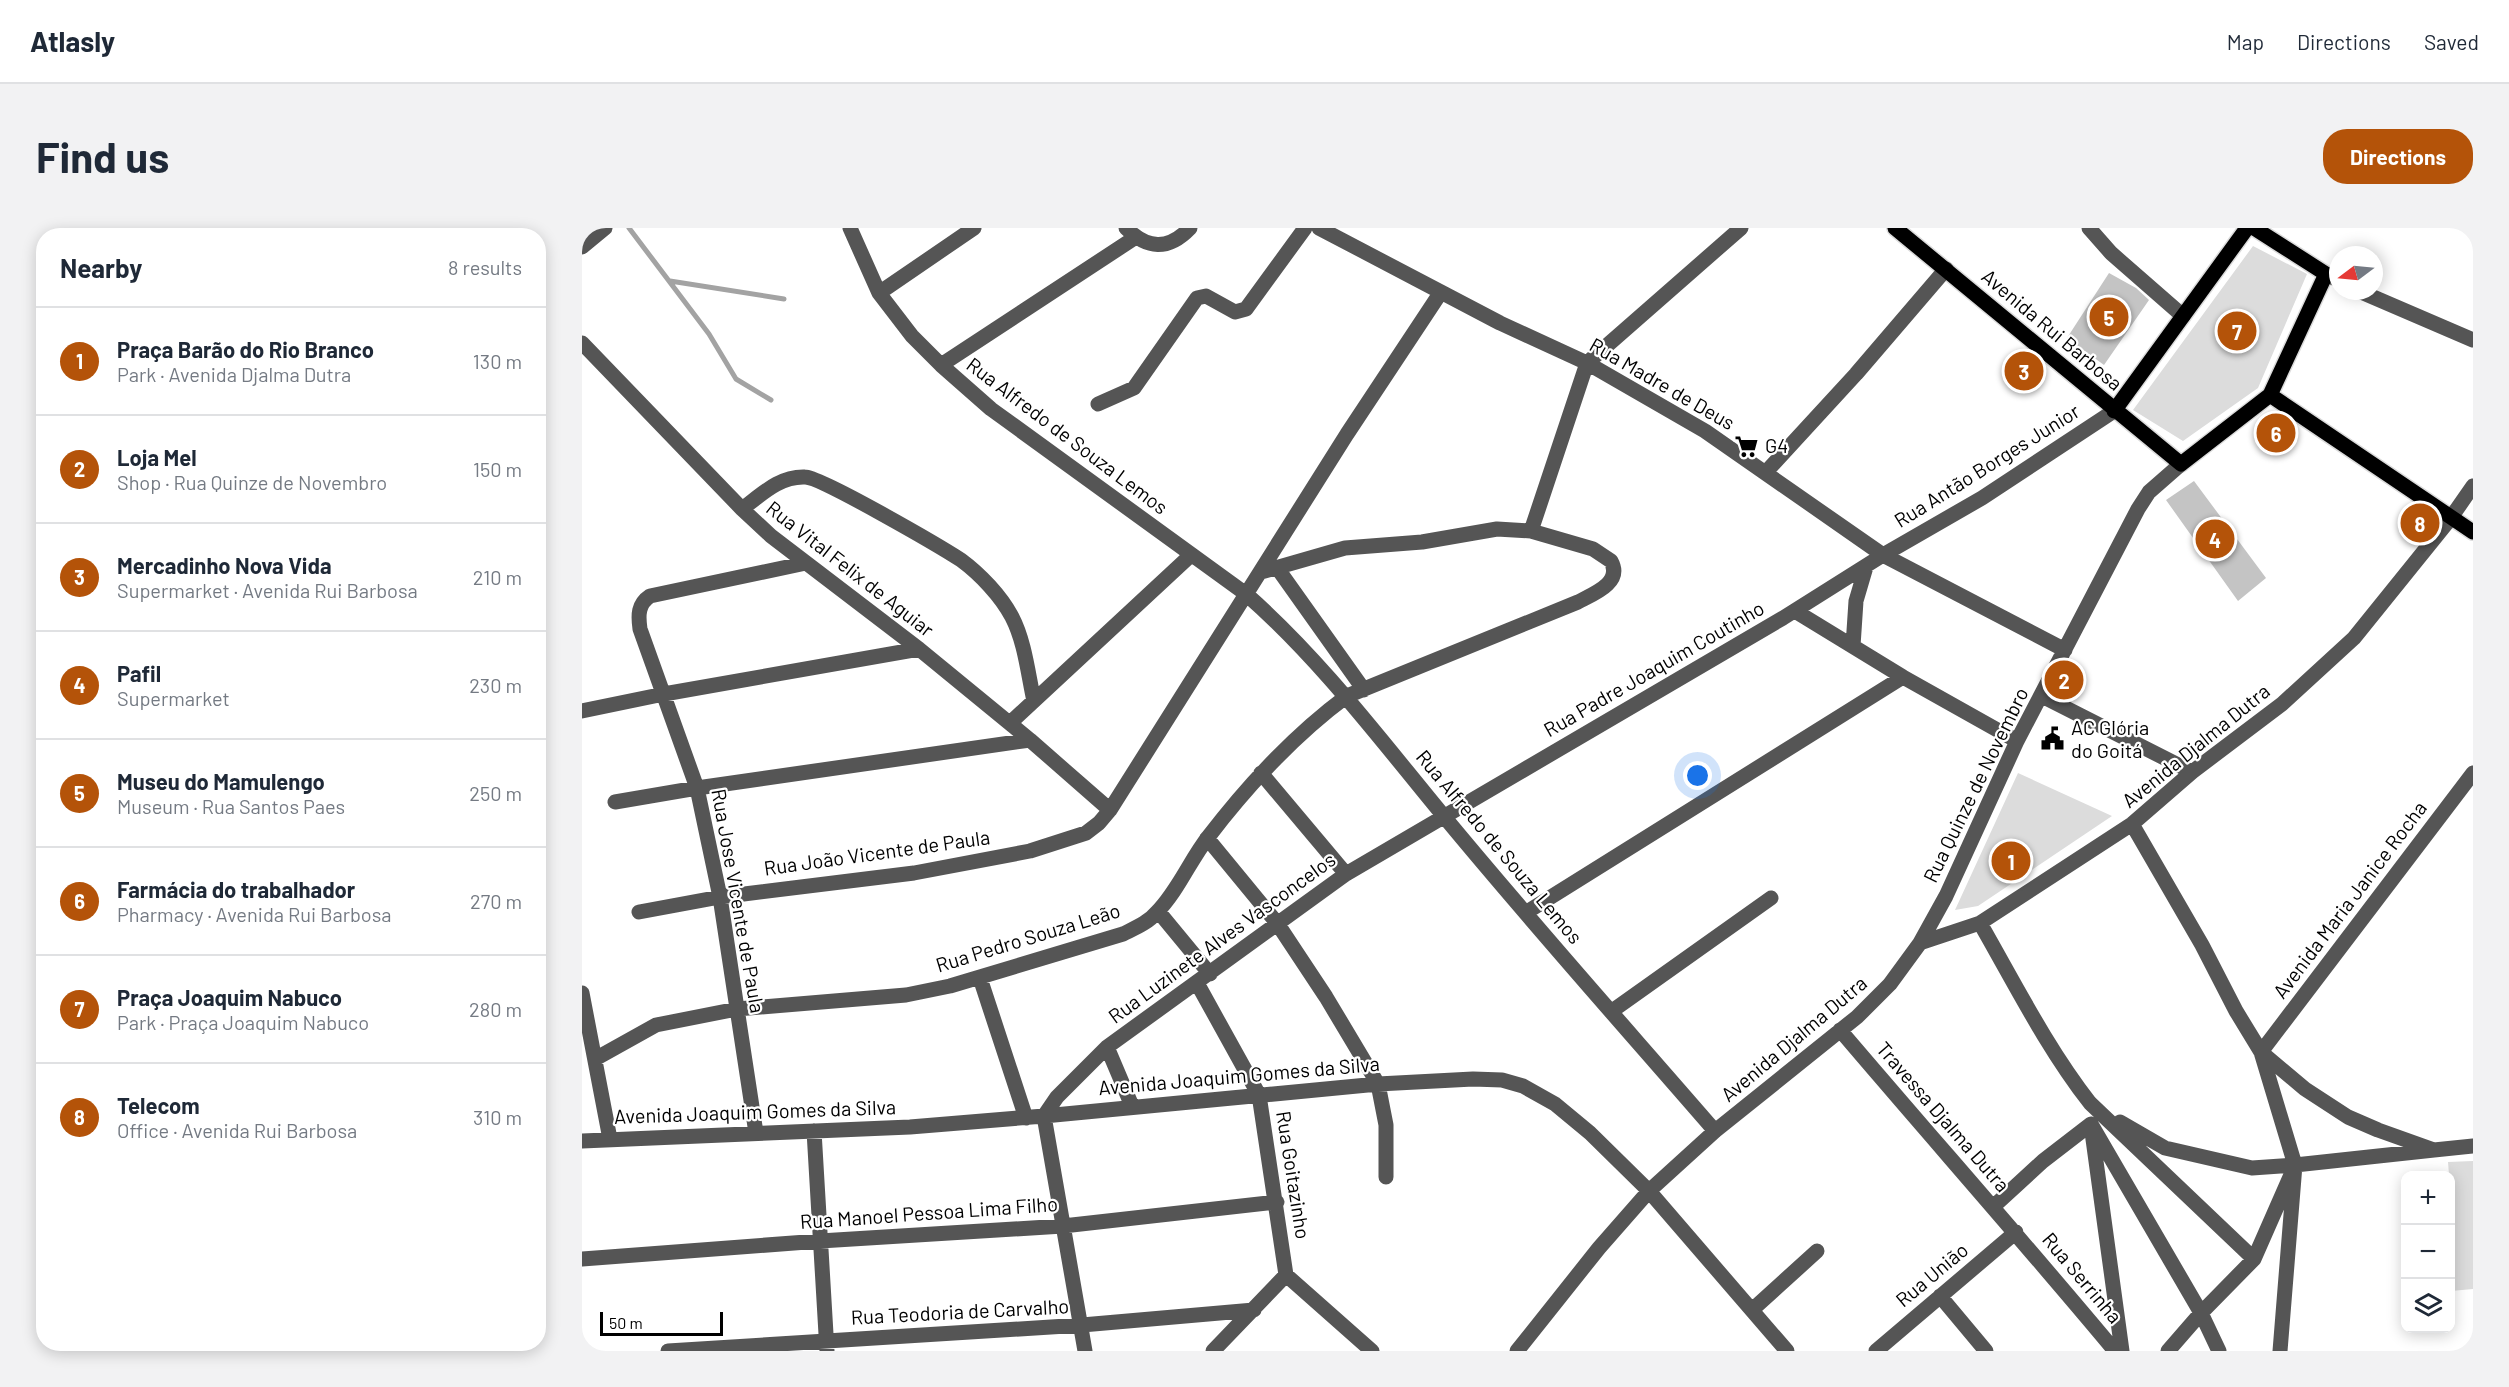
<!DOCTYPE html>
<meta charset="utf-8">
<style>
:root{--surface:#fff;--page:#f2f2f3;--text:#1f2937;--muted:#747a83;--line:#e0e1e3;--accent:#b45309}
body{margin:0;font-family:Barlow,sans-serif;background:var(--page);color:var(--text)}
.controls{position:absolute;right:18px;bottom:18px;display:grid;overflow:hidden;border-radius:12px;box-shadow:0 3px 15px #0003}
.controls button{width:54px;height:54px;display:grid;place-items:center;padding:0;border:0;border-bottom:2px solid var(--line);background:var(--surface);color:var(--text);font:30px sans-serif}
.compass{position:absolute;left:1747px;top:18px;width:54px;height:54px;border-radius:50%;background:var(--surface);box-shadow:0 3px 15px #0003;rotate:254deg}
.scale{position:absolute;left:18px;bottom:15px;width:123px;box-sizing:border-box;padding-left:6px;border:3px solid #000;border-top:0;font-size:16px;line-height:21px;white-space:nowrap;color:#000;-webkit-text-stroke:4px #fff;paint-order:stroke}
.you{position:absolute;left:1116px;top:548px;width:21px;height:21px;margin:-15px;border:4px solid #fff;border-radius:50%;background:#1a73e8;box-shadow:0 0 0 9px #1a73e833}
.badge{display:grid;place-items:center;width:39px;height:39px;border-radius:50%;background:var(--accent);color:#fff;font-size:20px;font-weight:700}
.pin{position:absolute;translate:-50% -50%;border:3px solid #fff;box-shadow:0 2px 6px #0006}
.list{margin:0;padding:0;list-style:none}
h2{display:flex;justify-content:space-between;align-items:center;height:78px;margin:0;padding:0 24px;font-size:26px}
h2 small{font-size:20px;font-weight:400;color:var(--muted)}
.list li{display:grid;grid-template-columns:39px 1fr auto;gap:18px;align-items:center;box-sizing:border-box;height:108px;padding:0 24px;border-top:2px solid var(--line)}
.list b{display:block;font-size:22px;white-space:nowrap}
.list p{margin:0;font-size:20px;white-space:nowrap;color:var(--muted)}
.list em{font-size:20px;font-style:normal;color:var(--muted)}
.icon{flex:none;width:33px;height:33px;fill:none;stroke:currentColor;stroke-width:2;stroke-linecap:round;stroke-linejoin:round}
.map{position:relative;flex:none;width:1891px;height:1123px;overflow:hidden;border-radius:24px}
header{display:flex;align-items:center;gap:36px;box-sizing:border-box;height:84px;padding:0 30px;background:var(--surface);border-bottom:2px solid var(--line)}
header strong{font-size:28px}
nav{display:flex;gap:33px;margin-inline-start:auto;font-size:21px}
.intro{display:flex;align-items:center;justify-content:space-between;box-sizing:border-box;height:144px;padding:0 36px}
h1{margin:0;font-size:42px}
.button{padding:15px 27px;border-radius:24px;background:var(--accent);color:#fff;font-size:21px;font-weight:700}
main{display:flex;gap:36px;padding:0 36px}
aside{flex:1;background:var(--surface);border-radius:24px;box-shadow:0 3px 15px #0003}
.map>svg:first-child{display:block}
</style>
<header>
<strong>Atlasly</strong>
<nav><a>Map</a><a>Directions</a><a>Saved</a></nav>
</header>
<div class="intro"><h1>Find us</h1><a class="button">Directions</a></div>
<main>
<aside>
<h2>Nearby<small>8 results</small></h2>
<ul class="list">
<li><span class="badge">1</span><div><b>Praça Barão do Rio Branco</b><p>Park · Avenida Djalma Dutra</p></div><em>130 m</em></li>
<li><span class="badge">2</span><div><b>Loja Mel</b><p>Shop · Rua Quinze de Novembro</p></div><em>150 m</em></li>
<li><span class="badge">3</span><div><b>Mercadinho Nova Vida</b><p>Supermarket · Avenida Rui Barbosa</p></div><em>210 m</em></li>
<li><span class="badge">4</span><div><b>Pafil</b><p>Supermarket</p></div><em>230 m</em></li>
<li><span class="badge">5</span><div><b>Museu do Mamulengo</b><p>Museum · Rua Santos Paes</p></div><em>250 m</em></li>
<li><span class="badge">6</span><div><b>Farmácia do trabalhador</b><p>Pharmacy · Avenida Rui Barbosa</p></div><em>270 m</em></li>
<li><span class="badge">7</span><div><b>Praça Joaquim Nabuco</b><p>Park · Praça Joaquim Nabuco</p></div><em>280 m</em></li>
<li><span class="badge">8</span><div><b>Telecom</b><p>Office · Avenida Rui Barbosa</p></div><em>310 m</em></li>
</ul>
</aside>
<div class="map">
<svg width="1891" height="1123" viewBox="0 0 1891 1123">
<rect width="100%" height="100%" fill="#fff"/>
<path fill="#dcdcdc" d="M1671,18L1725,46L1676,160L1601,213L1551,182Z
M1436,545L1530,588L1396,678L1373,682Z
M1891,933V1061L1869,1063L1868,948L1867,947L1866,934Z"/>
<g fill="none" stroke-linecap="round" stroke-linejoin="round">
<path stroke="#a3a3a3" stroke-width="5" d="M47,0L127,106L154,151L189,172
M88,53L202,71"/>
</g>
<path fill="#c4c4c4" d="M1527,45L1554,60L1567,72L1522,137L1485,110Z
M1612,253L1684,350L1656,373L1584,272Z"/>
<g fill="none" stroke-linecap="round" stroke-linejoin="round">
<defs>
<path id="major" d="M1313,0L1599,236L1688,167L1744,46L1672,0
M1688,167L1891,304
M1532,183L1665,0"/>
</defs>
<use href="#major" stroke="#dbdbdb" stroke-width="18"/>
<path stroke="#555" stroke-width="15" d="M268,0L297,65L330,108L359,137L409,181L664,366C738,431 798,511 860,586C949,694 1042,798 1133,903
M544,0C565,21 586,23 608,0
M737,0L918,95L1005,135L1123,203L1301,327L1483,422
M1507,0L1529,25L1601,88
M0,19L23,0
M1744,46L1756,52
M1777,63L1891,112
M297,65L392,0
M0,115L160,281L189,308L337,421L448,512L528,582
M359,137L554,9
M516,176L552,160L615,70L624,68L653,84L664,81L723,0
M1184,244L1274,146L1364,41
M160,281C179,267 197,248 223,249C239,249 359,319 379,332C398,346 419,368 430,389C443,414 446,446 452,473
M949,303L1005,135L1159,0
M696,341L782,462
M1213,383L1321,449L1435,513
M1271,418L1274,373L1284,339
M1460,468L1610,544
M0,483L82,466L337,421
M428,495L609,327
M679,545L764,646
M33,574L115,560L448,512
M1550,596L1620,717L1654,783L1679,824L1713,937L1698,1123
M625,610L695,695L744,769L796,856L804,897V949
M576,683L628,746
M57,684L138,669L332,645L448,623L504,605L517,595L528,582L765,206L859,64
M945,684L1321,449
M1398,695C1433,756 1465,820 1508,875L1672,1031
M1338,715L1398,695L1550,596L1610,544L1700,476L1772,410L1868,291L1891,258
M398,750L444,890
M615,755L677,867L704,1047L790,1123
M0,765L28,911
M1030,783L1189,670
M1258,802C1349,909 1443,1015 1533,1123
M525,819L550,878
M1679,824L1891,545
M1679,824L1723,861L1766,889L1796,902L1852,922L1891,918
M13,831L74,797L155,781L324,767L368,758L541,706C553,700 566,695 575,684C596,663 608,632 627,608C667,556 711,508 765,468L996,374C1011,366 1041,355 1029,333L1011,321L949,303L915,301L840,314L763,320L679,344
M462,888L475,869L525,819L764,646L1201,390L1301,327L1400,270L1532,183
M462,888L503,1123
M1538,894L1583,920L1670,940L1713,937L1852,922
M232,903L245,1123
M1510,904L1540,1123
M174,905L138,669L115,560L58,401C56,387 56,376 68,368L224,335
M0,913L328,899L462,888L796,856L891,851L920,852L941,858L973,876L1008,905L1067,963L1205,1123
M1412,978L1461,933L1509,896L1619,1085L1672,1031L1708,949
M0,1031L238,1013L481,998L695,974
M1358,1068L1404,1123
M1170,1082L1235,1023
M86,1123L500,1097L672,1082
M631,1123L704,1047
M935,1123L1017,1020L1067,963L1133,903L1275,789L1308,756L1338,715L1364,668L1435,513L1556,281L1567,264L1599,236
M1294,1123L1434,1004
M1586,1123L1619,1085L1637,1123"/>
<use href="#major" stroke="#000" stroke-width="15"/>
</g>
<defs>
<symbol id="supermarket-bare" viewBox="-9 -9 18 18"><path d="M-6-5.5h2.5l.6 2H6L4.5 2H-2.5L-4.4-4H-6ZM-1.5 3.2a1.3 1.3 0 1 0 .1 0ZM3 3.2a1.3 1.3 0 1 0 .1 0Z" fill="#000" stroke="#fff" stroke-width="2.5" paint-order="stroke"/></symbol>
<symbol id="civic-bare" viewBox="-9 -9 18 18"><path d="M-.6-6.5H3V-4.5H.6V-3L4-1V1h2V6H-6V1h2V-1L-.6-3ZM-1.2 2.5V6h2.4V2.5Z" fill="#000" stroke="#fff" stroke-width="2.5" paint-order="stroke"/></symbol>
</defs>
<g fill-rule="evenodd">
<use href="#supermarket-bare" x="1148" y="202" width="33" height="33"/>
<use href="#civic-bare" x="1454" y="494" width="33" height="33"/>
</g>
<g text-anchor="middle" stroke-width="4.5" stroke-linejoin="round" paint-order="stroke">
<g font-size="20" fill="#000" stroke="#fff">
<text transform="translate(1470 102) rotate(40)" y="7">Avenida Rui Barbosa</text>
<text transform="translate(1080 156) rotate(30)" y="7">Rua Madre de Deus</text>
<text transform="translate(485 208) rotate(37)" y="7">Rua Alfredo de Souza Lemos</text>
<text transform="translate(1405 238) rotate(-32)" y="7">Rua Antão Borges Junior</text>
<text transform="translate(268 341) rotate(38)" y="7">Rua Vital Felix de Aguiar</text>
<text transform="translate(1072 441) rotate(-30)" y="7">Rua Padre Joaquim Coutinho</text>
<text transform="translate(1614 518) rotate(-39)" y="7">Avenida Djalma Dutra</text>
<text transform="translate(1394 557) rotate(-64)" y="7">Rua Quinze de Novembro</text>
<text transform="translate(917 619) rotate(50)" y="7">Rua Alfredo de Souza Lemos</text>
<text transform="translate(295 625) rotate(-8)" y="7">Rua João Vicente de Paula</text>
<text transform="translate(1768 672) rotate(-53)" y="7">Avenida Maria Janice Rocha</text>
<text transform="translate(156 673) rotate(80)" y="7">Rua Jose Vicente de Paula</text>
<text transform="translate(446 710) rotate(-17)" y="7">Rua Pedro Souza Leão</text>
<text transform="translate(640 710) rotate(-36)" y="7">Rua Luzinete Alves Vasconcelos</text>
<text transform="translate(1212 811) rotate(-40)" y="7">Avenida Djalma Dutra</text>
<text transform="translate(657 848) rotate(-5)" y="7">Avenida Joaquim Gomes da Silva</text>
<text transform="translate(173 884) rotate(-2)" y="7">Avenida Joaquim Gomes da Silva</text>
<text transform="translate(1361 889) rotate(49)" y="7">Travessa Djalma Dutra</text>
<text transform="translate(711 947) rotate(81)" y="7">Rua Goitazinho</text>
<text transform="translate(347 985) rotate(-4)" y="7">Rua Manoel Pessoa Lima Filho</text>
<text transform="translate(1350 1047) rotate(-40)" y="7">Rua União</text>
<text transform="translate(1500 1050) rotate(50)" y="7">Rua Serrinha</text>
<text transform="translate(378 1084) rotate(-3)" y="7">Rua Teodoria de Carvalho</text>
</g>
<g font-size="20" fill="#000" stroke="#fff" text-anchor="start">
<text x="1183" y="225">G4</text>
<text x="1489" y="507">AC Glória<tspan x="1489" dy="23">do Goitá</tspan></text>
</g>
</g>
</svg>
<div class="controls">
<button>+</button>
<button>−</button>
<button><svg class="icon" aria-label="layers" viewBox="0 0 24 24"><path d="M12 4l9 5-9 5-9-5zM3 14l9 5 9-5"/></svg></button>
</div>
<svg class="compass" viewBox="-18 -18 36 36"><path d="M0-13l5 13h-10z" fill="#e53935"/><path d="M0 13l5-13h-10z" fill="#747a83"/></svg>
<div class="scale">50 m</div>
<div class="you"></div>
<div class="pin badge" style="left:1429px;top:633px">1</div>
<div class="pin badge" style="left:1482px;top:452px">2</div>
<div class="pin badge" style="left:1442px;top:143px">3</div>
<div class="pin badge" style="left:1633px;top:311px">4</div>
<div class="pin badge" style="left:1527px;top:89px">5</div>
<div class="pin badge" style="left:1694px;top:205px">6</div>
<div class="pin badge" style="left:1655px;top:103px">7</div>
<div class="pin badge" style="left:1838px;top:295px">8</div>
</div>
</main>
